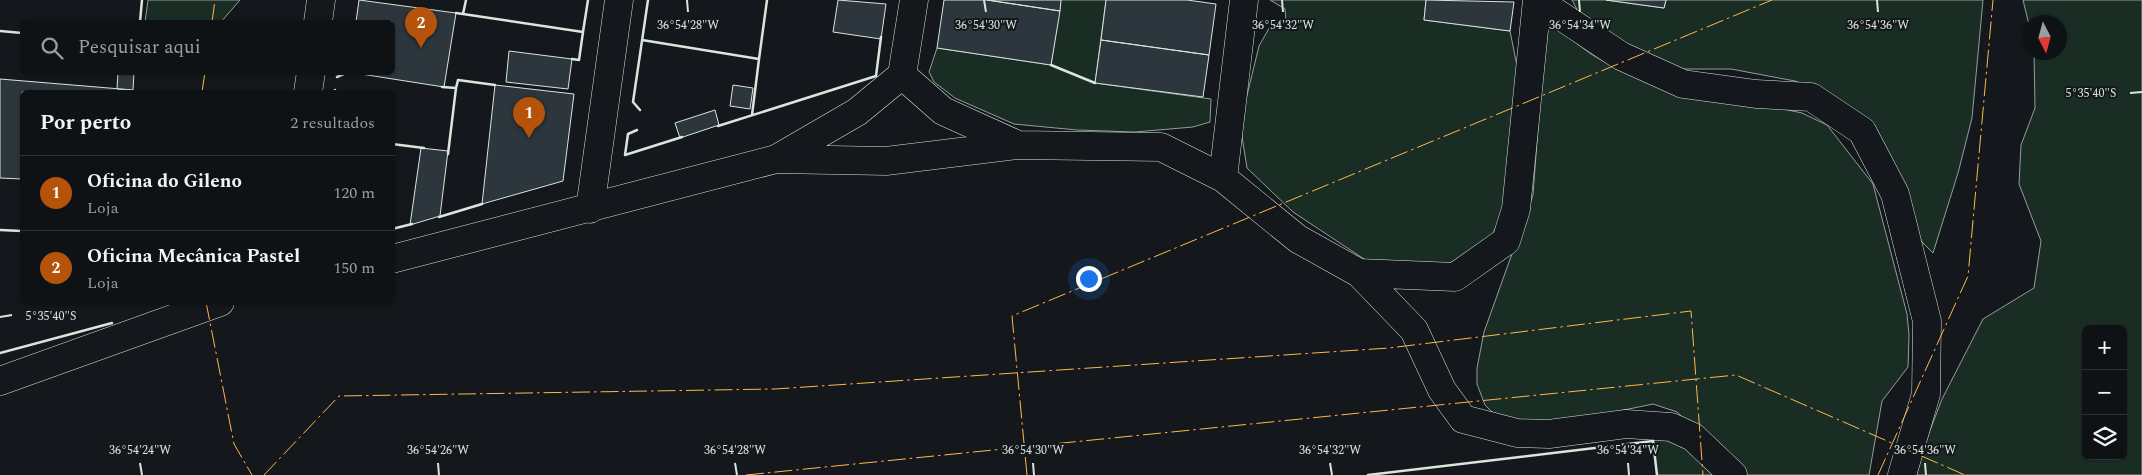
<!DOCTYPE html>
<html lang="pt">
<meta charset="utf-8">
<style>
:root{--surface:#0f1215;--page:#1d2022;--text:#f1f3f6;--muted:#9b9ea0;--line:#2f3234;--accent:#b45309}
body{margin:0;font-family:Spectral,serif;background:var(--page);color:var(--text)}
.controls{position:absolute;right:15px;bottom:15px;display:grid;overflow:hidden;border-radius:8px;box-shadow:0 1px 4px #0004}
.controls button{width:45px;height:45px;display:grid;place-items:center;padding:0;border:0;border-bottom:1px solid var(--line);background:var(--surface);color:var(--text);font:25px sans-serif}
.compass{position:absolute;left:2022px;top:15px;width:45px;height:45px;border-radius:50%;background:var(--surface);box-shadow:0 1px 4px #0004;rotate:174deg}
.you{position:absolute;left:1088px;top:278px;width:18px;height:18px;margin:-12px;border:4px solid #fff;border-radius:50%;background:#1a73e8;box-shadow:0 0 0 8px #1a73e833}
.badge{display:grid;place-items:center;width:32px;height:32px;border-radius:50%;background:var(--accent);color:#fff;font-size:16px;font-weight:700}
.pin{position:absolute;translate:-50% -41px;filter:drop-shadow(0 1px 2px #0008)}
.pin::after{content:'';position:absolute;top:26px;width:18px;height:15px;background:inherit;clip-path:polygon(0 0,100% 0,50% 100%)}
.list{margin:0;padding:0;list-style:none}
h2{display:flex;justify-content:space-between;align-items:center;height:65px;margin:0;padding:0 20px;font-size:21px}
h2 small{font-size:16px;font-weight:400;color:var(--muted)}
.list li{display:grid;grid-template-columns:32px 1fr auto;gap:15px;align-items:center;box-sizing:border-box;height:75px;padding:0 20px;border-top:1px solid var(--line)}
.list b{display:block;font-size:19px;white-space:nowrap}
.list p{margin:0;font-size:16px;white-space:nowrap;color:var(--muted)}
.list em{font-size:16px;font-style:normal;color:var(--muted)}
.icon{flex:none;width:28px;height:28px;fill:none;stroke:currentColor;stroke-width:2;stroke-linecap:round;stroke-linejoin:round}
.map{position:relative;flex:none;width:2142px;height:475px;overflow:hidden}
.search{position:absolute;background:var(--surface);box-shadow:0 1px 4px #0004;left:20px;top:20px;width:375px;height:55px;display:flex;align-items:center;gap:12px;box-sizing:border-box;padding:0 18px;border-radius:8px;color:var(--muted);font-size:19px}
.panel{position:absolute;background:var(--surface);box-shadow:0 1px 4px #0004;left:20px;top:90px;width:375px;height:215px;border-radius:8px}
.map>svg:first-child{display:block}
</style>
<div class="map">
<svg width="2142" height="475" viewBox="0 0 2142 475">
<rect width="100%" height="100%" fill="#14181c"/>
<path fill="#1a2d24" stroke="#939e99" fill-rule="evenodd" d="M148,0H240L221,22H145Z
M1061,0H1106L1095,83L1211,99L1210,122L1193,127L1135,132L1077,130L1014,124L955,98L934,82L929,72L937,48L1051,65Z
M1270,0H1426L1424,20L1510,31L1521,86L1519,150L1499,221L1490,239L1448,264L1367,261L1293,212L1247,168L1240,124L1259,46L1272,23L1286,20L1285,9Z
M1572,0H1606L1664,8L1666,0H1983L1972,118L1958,173L1933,253L1922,242L1897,187L1829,95L1795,81L1731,69H1684L1650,62L1581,17Z
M2023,0H2142V475H1913L1942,399L1983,319L2034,288L2041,241L2019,184L2021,145L2035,108L2034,53L2060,52V22H2030L2029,25ZM2086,329H2123V456H2086Z
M1546,21L1591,54L1618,70L1648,80L1802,113L1827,125L1873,184L1907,314L1909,335L1908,367L1882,401L1869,475H1745L1677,412L1653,404L1542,427L1503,423L1485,405L1477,384V368L1484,332L1533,195Z
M1659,437L1683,447L1723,475H1657L1653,441Z"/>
<path fill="#2c363c" stroke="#d8e6dc" d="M359,0L456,13L444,87L348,72H392V22H356Z
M838,0L886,4L881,39L833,32Z
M944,0H987L1060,11L1051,65L937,48Z
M987,0H1061L1060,11Z
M1106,0H1187L1216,4L1209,55L1101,40Z
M1426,0L1514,2L1510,31L1424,20Z
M1606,0H1666L1664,8Z
M1101,40L1209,55L1203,97L1095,83Z
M509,51L572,59L568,89L506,82Z
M118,72H134L133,90L117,89Z
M0,79L133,90L132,92H22V179L0,178Z
M495,85L574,94L563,181L482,204Z
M733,85L753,88L750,109L730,106Z
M715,110L719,125L680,138L675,123Z
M421,148L448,151L440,216L410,225Z"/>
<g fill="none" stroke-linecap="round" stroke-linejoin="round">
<defs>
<path id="minor" d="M1537,0L1621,56L1683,84L1756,94L1811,97L1862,131L1895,194L1927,321L1926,394L1902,475
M318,22L321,0
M902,75L943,111L1018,145
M902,75L914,0
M308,92L311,72
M776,159L886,161L1018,145L1161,147L1223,178L1298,239L1359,273L1455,277L1506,241L1516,209L1537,0
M1223,178L1244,0
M590,209L619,0
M392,259L776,159L857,112L902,75
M1359,273L1414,330L1442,390L1463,419L1517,433L1549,434L1626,424L1671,427L1693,437L1733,475
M0,381L220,302"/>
</defs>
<use href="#minor" stroke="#d8e6dc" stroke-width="29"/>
<use href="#minor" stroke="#14181c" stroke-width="28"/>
<path stroke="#d8e6dc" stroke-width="2.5" d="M456,13L463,14L466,0
M463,14L583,32L588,0
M140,22L142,0
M0,31L22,33
M642,40L759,59L767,0
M572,59L579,60L583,32
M1051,65L1095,83
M337,77L348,72
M442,87L456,88L458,80L495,85
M335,92V90
M640,110L633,102L648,0
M752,115L759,59
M718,126L876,76L881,37
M637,130L628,134L625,155L682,137
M392,144L424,148
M448,154L456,88
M439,217L482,204
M392,229L412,224
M0,230L22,231
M0,353L112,323
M1368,475L1653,441L1657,475"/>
<path stroke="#ffb74d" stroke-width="1" stroke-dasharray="18 4 2.5 4" stroke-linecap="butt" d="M212,22L215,0
M202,92L205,72
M206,302L234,444L252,475
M264,475L339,396L775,389L1389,348L1691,311L1703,475
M746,475L1736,375L1965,475
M1027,475L1012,316L1772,0
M1878,475L1968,276L1993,0"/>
</g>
<path fill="none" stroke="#d8e6dc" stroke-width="2" d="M687,0L688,12M984,0L986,12M1282,0L1283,12M1579,0L1580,12M1877,0L1878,12M2130,93L2142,92M0,317L12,315M140,463L142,475M438,463L439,475M735,463L737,475M1033,463L1034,475M1330,463L1332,475M1628,463L1629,475M1925,463L1926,475"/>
<g font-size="12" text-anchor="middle" fill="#d8e6dc" stroke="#14181c" stroke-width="4" stroke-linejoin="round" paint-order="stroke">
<text x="688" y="29">36°54'28"W</text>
<text x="986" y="29">36°54'30"W</text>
<text x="1283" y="29">36°54'32"W</text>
<text x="1580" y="29">36°54'34"W</text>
<text x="1878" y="29">36°54'36"W</text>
<text x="2091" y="97">5°35'40"S</text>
<text x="51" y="320">5°35'40"S</text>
<text x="140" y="454">36°54'24"W</text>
<text x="438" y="454">36°54'26"W</text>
<text x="735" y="454">36°54'28"W</text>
<text x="1033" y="454">36°54'30"W</text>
<text x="1330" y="454">36°54'32"W</text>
<text x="1628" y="454">36°54'34"W</text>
<text x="1925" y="454">36°54'36"W</text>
</g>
</svg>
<div class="controls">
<button>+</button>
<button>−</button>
<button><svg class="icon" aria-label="layers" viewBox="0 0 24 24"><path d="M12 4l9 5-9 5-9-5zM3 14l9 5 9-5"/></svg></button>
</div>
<svg class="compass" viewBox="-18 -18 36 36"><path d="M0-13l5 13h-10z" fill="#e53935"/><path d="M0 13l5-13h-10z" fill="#9b9ea0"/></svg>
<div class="you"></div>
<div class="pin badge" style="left:529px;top:138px">1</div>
<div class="pin badge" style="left:421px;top:48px">2</div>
<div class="search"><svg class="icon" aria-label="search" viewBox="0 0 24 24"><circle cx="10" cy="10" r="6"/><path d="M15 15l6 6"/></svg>Pesquisar aqui</div>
<section class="panel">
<h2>Por perto<small>2 resultados</small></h2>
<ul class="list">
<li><span class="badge">1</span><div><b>Oficina do Gileno</b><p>Loja</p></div><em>120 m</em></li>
<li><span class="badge">2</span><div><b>Oficina Mecânica Pastel</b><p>Loja</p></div><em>150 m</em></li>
</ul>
</section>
</div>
